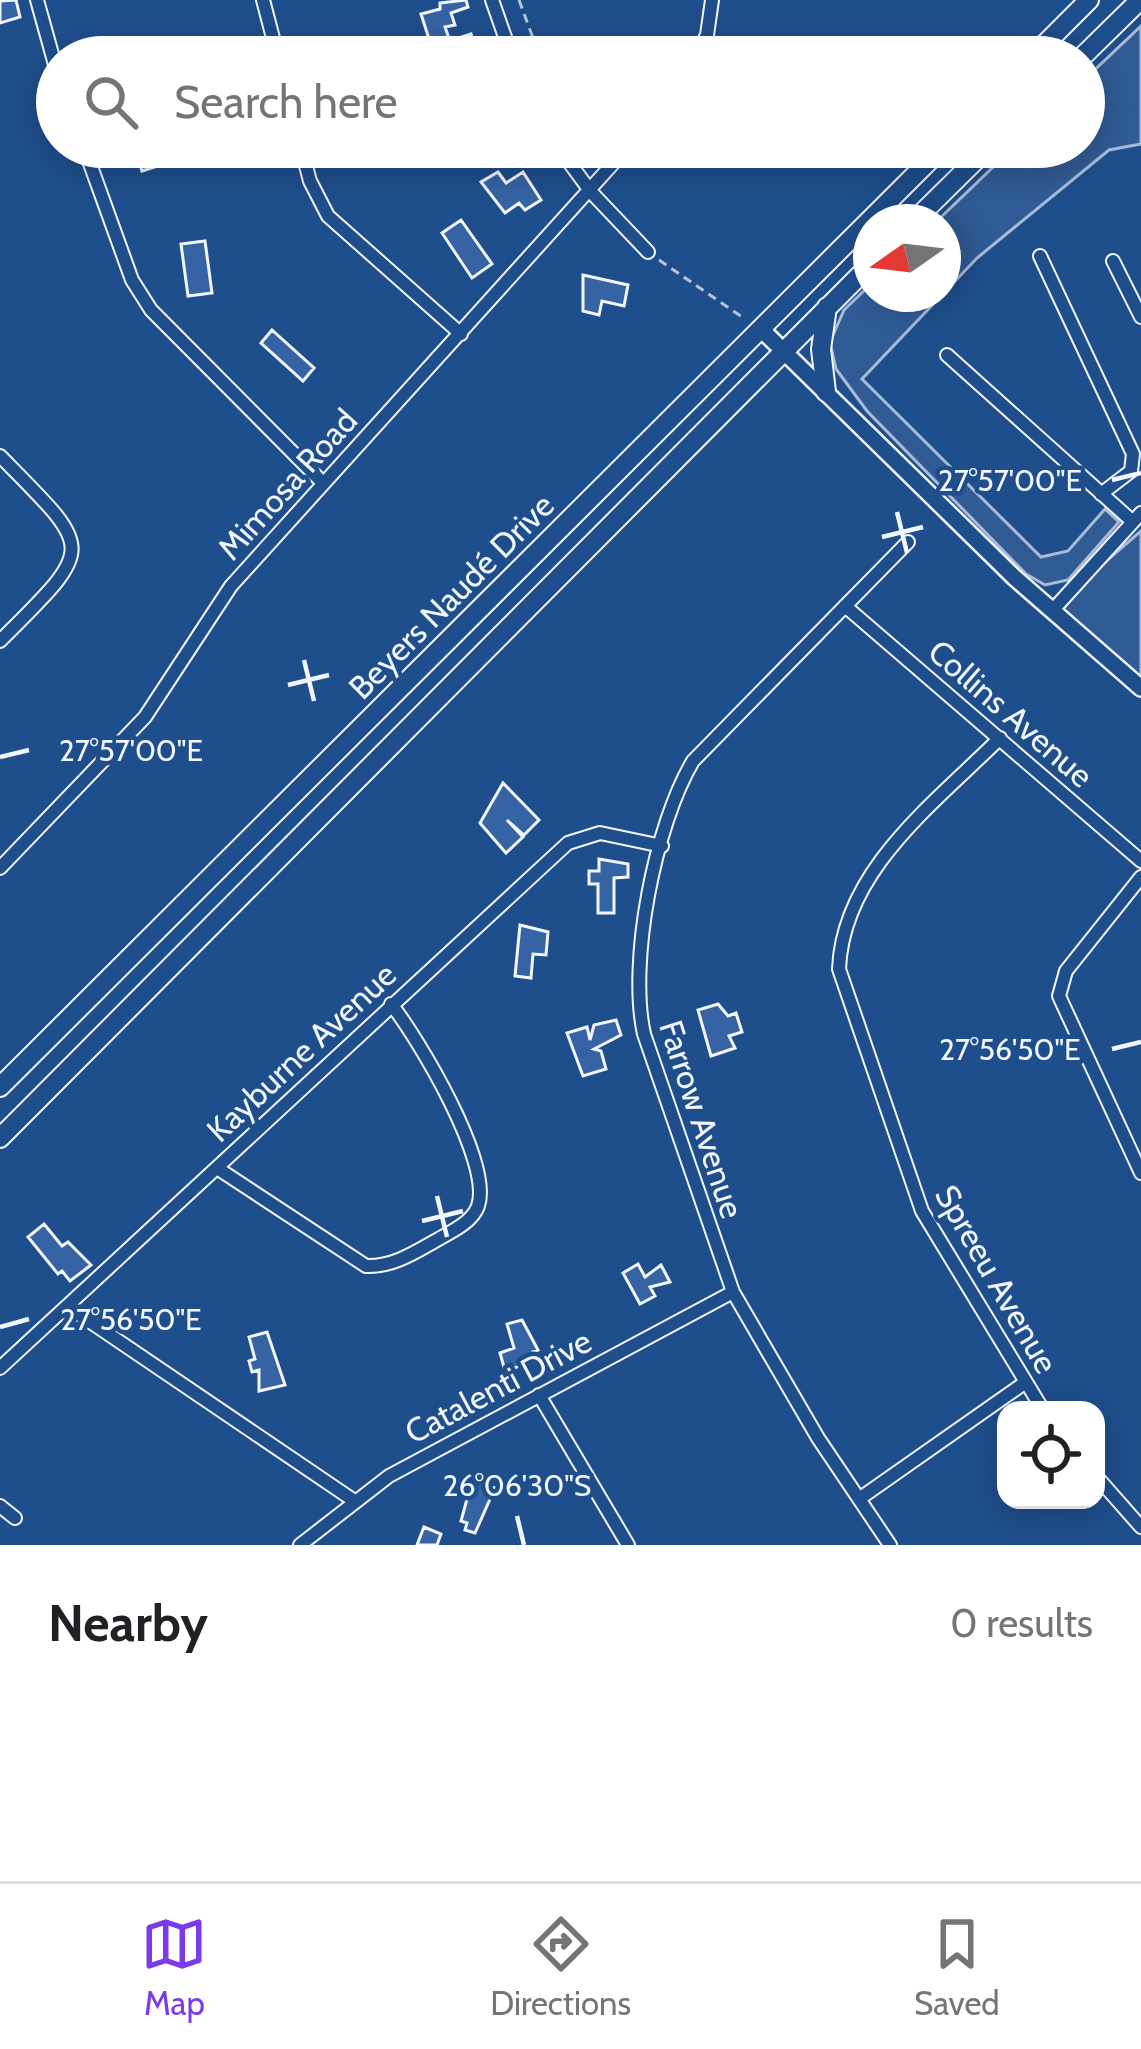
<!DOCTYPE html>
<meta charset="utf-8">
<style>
:root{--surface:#fff;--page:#f2f2f2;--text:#202124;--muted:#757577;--line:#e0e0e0;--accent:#7c3aed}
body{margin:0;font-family:Cabin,sans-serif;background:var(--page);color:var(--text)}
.controls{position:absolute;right:36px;bottom:36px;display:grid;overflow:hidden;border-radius:24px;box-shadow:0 6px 30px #0003}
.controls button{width:108px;height:108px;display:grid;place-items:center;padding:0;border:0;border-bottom:3px solid var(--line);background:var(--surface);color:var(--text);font:60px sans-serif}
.compass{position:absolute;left:853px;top:204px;width:108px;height:108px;border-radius:50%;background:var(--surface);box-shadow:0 6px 30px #0003;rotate:256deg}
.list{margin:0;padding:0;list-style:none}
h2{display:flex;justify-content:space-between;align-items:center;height:156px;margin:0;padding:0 48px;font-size:51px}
h2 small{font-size:39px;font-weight:400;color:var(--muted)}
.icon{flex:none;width:66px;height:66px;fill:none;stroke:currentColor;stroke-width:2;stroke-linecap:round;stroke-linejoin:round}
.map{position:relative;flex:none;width:1141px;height:1545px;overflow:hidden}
.search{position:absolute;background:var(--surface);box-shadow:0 6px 30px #0003;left:36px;right:36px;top:36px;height:132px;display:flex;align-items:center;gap:30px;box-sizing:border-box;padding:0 42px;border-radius:66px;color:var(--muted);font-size:45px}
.sheet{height:336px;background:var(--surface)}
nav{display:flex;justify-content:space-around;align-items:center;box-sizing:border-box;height:168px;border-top:3px solid var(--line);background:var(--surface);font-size:33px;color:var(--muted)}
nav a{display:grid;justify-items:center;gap:6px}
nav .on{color:var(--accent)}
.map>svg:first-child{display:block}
</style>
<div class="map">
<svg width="1141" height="1545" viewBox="0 0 1141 1545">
<rect width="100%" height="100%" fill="#1f4e8c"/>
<path fill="#305b95" stroke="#a8bbd7" stroke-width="3" d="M1141,26V144L1109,150L977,258L862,379L1041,557L1068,551L1105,509L1119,522L1068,580L1045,585L1026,574L867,411L836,369L830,342L844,310L871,284V294H943V222H936L1014,147H1084V80Z
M1141,531V686L1052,608Z"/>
<path fill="#3563a3" stroke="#f2f6ff" stroke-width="3" d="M16,0L20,17L0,23V1Z
M466,0L468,7L451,13L455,25L445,27L450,41L471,34L475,45L422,57L418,47L430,42L421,14L440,9V3Z
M135,147H172L176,160L142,171Z
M469,147H517L520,151L482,165Z
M498,172L506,183L523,172L541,200L525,210L519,203L505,213L481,182Z
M461,220L492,264L472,278L442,233Z
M205,241L212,293L188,296L181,244Z
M583,275L628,285L624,306L602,301L599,315L583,311Z
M272,330L314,368L303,381L261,343Z
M503,783L539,820L524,835L507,820L523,837L506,853L480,823Z
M599,859L628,864V877L614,878V913H598V884H589V871H599Z
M520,925L548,932L546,955L533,954L531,978L515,976Z
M718,1004L728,1016L736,1013L742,1032L729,1036L735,1048L711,1056L698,1010Z
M616,1020L621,1035L594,1049L601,1051L606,1069L583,1076L567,1033L587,1027L590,1040L594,1025Z
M44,1224L62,1246L68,1242L91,1265L70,1281L62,1271L58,1274L28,1237Z
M638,1264L645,1277L661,1265L670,1282L650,1287L655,1296L640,1304L623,1273Z
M522,1320L538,1350L533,1352L535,1361L505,1371L500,1353L514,1348L507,1324Z
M267,1332L285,1385L259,1391V1370L252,1372L249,1361L255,1359L249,1337Z
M472,1481L495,1488L475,1533L465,1530L467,1523L461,1521Z
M424,1527L441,1534L437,1545H417Z"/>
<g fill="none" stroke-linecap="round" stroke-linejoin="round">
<defs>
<path id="minor" d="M37,0L57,72
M263,0L278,57
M492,0L512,57
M696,57L707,35L712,0
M84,147L132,280L151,310L322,482
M301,147L310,181L328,216L461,334
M558,147L591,192L648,252
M1040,256L1133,454L1131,471L1101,494
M1113,261L1141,317
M947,355L1132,521
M0,456C95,552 96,545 0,641
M845,606L1141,861
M1052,611L1141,513
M1000,738C935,803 843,870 839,969L922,1211L1043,1410
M0,868L145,717L231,586L628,147
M1141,877L1066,971L1059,996L1141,1173
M217,1168L366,1266C392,1267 414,1253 435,1241C450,1232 472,1223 478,1206C493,1163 418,1038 391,1004
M67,1306L353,1500
M0,1368L568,843L600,833L662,846
M539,1395L628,1545
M1096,1476L1141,1527
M859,1499L1023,1384
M0,1506L15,1518
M300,1545L389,1476L733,1292
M890,1545L818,1438L733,1292L644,1034C628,961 655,825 693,761L908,542"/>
<path id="tertiary" d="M762,330L1015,578L1141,688"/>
<path id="primary" d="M1032,57L1089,0
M1082,57L1140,0
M913,222L989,147
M826,392L821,349L827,307
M0,1087L943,147
M0,1138L871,264"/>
</defs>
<use href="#minor" stroke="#f2f6ff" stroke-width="16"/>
<use href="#tertiary" stroke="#f2f6ff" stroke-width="20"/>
<use href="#primary" stroke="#f2f6ff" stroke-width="22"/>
<path stroke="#b3c4dc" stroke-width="3" stroke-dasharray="9 6" stroke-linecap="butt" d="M519,0L540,57
M659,260L745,319"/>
<use href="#minor" stroke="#1f4e8c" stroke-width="12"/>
<use href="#tertiary" stroke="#1f4e8c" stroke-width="15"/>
<use href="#primary" stroke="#1f4e8c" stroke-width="18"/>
</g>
<path fill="none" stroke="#f2f6ff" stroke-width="4.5" d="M1112,480L1141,473M897,512L907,553M882,537L923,527M304,660L314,701M288,685L329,675M0,757L29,750M1112,1049L1141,1042M437,1196L447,1237M422,1221L463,1211M0,1327L29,1319M517,1516L524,1545"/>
<g text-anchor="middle" stroke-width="9" stroke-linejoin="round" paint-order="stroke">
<g font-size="33" fill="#f2f6ff" stroke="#1f4e8c">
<text transform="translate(287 484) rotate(-48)" y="12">Mimosa Road</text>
<text transform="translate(451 596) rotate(-45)" y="12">Beyers Naudé Drive</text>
<text transform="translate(1011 713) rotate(41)" y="12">Collins Avenue</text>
<text transform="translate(301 1052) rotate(-43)" y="12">Kayburne Avenue</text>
<text transform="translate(702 1119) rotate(72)" y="12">Farrow Avenue</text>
<text transform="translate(997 1279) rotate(60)" y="12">Spreeu Avenue</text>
<text transform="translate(498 1386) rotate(-28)" y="12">Catalenti Drive</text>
</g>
</g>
<g font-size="30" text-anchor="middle" fill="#f2f6ff" stroke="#1f4e8c" stroke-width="9" stroke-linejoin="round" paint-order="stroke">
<text x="1010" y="491">27°57'00"E</text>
<text x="131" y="761">27°57'00"E</text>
<text x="1010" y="1060">27°56'50"E</text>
<text x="131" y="1330">27°56'50"E</text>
<text x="517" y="1496">26°06'30"S</text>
</g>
</svg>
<div class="controls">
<button><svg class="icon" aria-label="locate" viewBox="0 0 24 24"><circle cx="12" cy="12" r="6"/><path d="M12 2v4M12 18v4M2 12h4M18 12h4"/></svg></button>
</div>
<svg class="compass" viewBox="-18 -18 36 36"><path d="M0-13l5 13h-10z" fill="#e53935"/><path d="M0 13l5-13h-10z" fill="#757577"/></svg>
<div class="search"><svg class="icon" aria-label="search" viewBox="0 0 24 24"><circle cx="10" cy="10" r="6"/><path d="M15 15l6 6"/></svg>Search here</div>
</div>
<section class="sheet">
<h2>Nearby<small>0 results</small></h2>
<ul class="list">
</ul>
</section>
<nav>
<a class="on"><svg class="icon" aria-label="map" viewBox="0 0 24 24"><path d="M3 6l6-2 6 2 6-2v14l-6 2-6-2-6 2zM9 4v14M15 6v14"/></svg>Map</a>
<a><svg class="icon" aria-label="directions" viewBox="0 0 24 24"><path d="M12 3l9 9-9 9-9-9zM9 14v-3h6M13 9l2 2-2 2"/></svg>Directions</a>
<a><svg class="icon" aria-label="saved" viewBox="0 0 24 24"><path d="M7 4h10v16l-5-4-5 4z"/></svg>Saved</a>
</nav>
